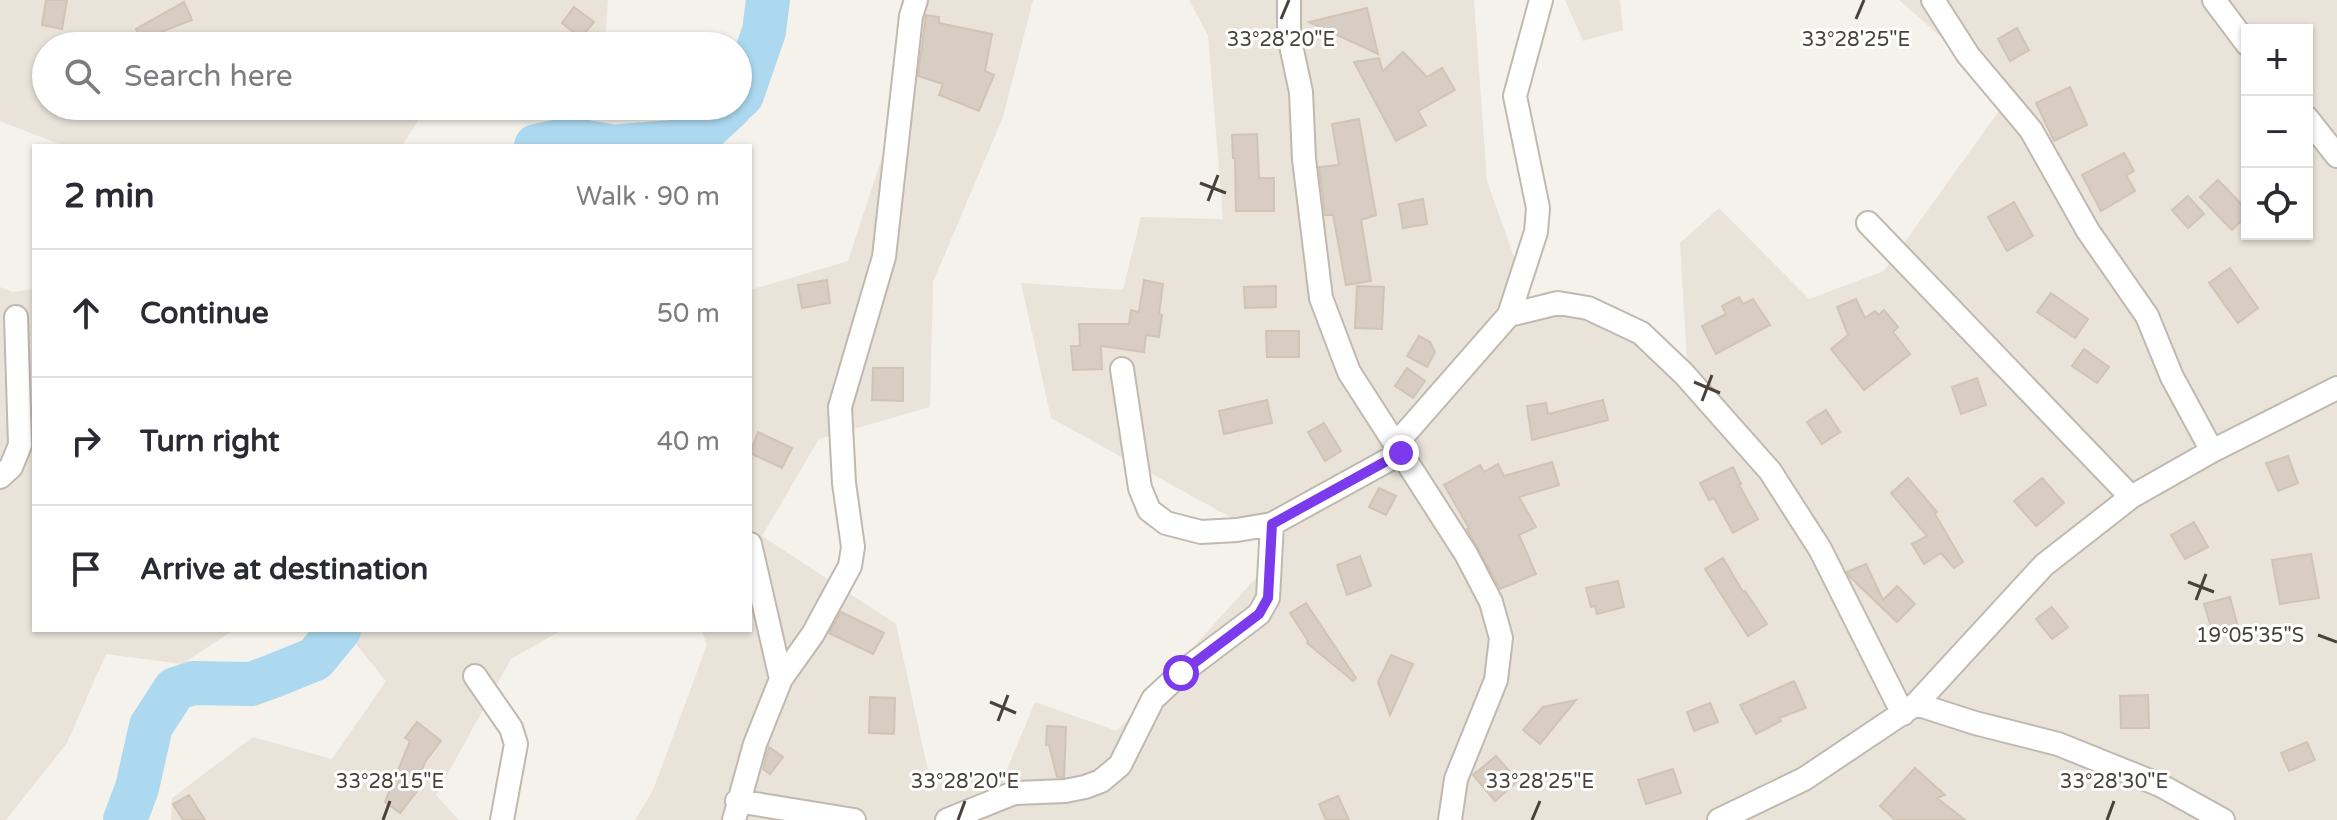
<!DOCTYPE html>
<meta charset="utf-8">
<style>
:root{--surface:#fff;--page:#f2f2f3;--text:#2b2b33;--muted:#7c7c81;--line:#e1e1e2}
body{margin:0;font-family:"Varela Round",sans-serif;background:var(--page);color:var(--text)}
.controls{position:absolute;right:24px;top:24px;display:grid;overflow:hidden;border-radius:0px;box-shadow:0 2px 6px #0004}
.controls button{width:72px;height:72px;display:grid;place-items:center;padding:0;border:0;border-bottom:2px solid var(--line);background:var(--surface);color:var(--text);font:40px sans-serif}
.stop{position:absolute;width:24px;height:24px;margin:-18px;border:6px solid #7c3aed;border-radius:50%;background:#fff}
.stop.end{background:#7c3aed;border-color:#fff;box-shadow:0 2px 8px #0008}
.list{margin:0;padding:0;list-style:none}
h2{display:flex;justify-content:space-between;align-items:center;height:104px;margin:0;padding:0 32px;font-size:34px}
h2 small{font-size:26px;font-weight:400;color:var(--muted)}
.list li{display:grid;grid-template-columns:52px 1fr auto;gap:24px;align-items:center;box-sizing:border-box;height:128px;padding:0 32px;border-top:2px solid var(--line)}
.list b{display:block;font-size:30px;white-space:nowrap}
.list em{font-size:26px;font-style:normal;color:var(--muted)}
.icon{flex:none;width:44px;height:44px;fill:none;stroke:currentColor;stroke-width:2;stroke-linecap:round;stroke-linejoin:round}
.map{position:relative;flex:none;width:2337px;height:820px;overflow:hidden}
.search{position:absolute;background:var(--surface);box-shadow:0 2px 6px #0004;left:32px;top:32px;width:720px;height:88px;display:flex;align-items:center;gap:20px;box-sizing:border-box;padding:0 28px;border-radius:44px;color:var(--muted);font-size:30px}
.panel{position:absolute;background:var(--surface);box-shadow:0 2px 6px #0004;left:32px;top:144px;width:720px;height:488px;border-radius:0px}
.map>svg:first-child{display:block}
</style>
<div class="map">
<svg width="2337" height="820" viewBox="0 0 2337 820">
<rect width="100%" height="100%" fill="#f5f2ec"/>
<path fill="#e9e3da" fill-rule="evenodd" d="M0,0H608L605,42L601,46H46V106H427L402,146H64L0,121Z
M923,0H1033L1003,117L933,282L930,407L819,439L762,536L896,624L930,780L1005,774L1035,702L1117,731L1284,547L1051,418L1021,283L1123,290L1141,217L1223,219L1208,35L1189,0H1474L1487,181L1528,296L1687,363L1680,243L1719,208L1809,299L1884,271L2009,97L1899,0H2337V820H635L653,790L707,645L701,630H750V290L848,261L908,78ZM2247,30H2307V234H2247Z
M1565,0H1620L1623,30L1583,41Z
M0,287L12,292L34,289V630H234L182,664L106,654L67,743L6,820H0Z
M357,630H562L511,659L436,795L459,820H171L172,798L253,737L332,759L386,681L351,638Z"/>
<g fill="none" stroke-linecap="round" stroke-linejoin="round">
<path stroke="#acd9ef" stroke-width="44" d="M738,99L742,95L764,31L768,0
M536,146L569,139L609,146
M621,146L673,142L705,130L731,106
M125,820L137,788L151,726L175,689L193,683L251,684L273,676L315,659L339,630"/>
</g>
<path fill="#d7cdc2" stroke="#d2c4b5" stroke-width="2" d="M46,0H67L62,29L42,25Z
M184,2L192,20L141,40L136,29Z
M574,7L594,22L581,38L562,23Z
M1367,8L1378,54L1309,22Z
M926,15L939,17V23L992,34L985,71L994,75L979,111L939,95L943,84L918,76Z
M2017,28L2029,50L2010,61L1998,39Z
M1403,52L1427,77L1442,68L1455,90L1418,111L1426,125L1396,141L1354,62L1379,58L1383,71Z
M2070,87L2087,125L2054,141L2036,103Z
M1359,119L1376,215L1361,220L1371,281L1346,285L1333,215H1325L1319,167L1339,165L1332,124Z
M1257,134L1259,178H1274V211H1236L1235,158H1233L1232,135Z
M2124,153L2134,171L2126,175L2135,191L2101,211L2082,175Z
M2218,180L2247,210V215L2232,230L2200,197Z
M2188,196L2204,214L2188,228L2172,210Z
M1423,199L1427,224L1403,228L1399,204Z
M2014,202L2033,236L2007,251L1988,217Z
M2230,268L2258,308L2238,323L2209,283Z
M827,280L830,303L802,308L798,285Z
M1144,280L1163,284L1159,314L1162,315L1159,337L1146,335L1144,352L1101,346L1102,369L1073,370L1071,346H1080L1079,324H1129L1131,310L1139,312Z
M1276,286V307L1245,308L1244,287Z
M1357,286L1384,287L1382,329L1355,328Z
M2051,293L2088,319L2075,338L2037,312Z
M1739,297L1743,304L1753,299L1770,325L1716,354L1702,326L1726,314L1722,306Z
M1856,299L1865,318L1875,311L1879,315L1884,310L1898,327L1893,332L1910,354L1864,390L1831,349L1848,335L1837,307Z
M1266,331H1299V357H1267Z
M1419,336L1430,342L1435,352L1427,367L1407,356Z
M2084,349L2109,367L2097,383L2072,366Z
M873,368H903V401L872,400Z
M1407,368L1425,381L1413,398L1395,386Z
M1977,378L1986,405L1961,414L1952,387Z
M1267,400L1272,423L1224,434L1219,411Z
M1603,400L1608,420L1532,440L1527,406L1546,403L1548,414Z
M1826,410L1840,432L1822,444L1807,422Z
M1324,423L1341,451L1325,461L1308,432Z
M758,432L792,448L782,468L750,453Z
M2288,456L2298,483L2278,491L2266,463Z
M1552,462L1559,485L1519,497L1536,527L1519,535L1536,574L1500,589L1467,529L1469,528L1444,485L1480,465L1484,472L1498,464L1504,476Z
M1733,467L1741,484L1739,485L1758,519L1733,533L1714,498L1709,500L1700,483Z
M1908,478L1937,512L1935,514L1963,562L1954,568L1941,553L1924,564L1912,544L1927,536L1891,493Z
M2042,478L2064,503L2036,526L2014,501Z
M1379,488L1396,496L1386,515L1369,507Z
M2194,522L2208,547L2185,559L2171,535Z
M2311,554L2319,598L2280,604L2272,560Z
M1360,556L1371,586L1347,595L1337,565Z
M1723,558L1743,592L1745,591L1767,624L1748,636L1705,569Z
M1866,564L1883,600L1897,586L1915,604L1897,622L1850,577L1847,572Z
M1618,581L1624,607L1597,614L1595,606L1591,607L1586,588Z
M2230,597L2239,631L2214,637L2204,604Z
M1306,603L1356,678L1353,681L1307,643L1308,641L1290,613Z
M2052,607L2068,627L2052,639L2036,619Z
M841,612L884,633L873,654L829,633Z
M1391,655L1413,664L1390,715L1378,682Z
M1794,681L1806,708L1779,718L1781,721L1756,734L1740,705Z
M2148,695L2149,728H2121L2120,696Z
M870,697L895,698L894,734L869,733Z
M1576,700L1540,744L1523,730L1543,707Z
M1710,703L1718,722L1694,731L1687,712Z
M417,722L441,741L425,762L414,788L417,791L400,813L385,802L410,741L405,738Z
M1047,726L1066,727L1064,777H1057L1049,745H1046Z
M2307,742L2315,760L2289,771L2281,753Z
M769,747L783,757L770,774L763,769Z
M1496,756L1518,781L1495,801L1473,775Z
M1915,768L1945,795L1937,798L1965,820H1895L1880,806Z
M1673,769L1681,793L1646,804L1638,780Z
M189,795L205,820H183L173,804Z
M1338,796L1349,820H1326L1319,804Z"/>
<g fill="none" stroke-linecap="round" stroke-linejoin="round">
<defs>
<path id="minor" d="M1289,0V36L1301,92L1304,159L1321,298L1349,372L1466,554L1491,602L1501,638L1496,680L1456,779L1450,820
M1933,0L1968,55L2031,130L2088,231L2147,316L2172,377L2212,451
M2214,0L2247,44
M2307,118L2337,156
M1868,223L2131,497
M1509,315L1558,303L1588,308L1641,333L1684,374L1770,471L1820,549L1903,714
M1122,369L1140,488L1149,510L1166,523L1201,532L1237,530L1272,524L1401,453
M1396,444L1509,315L1536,232L1538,208L1515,96L1541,0
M0,477L11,467L20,445L16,317
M750,544L781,679
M475,676L511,728L516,744L502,820
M1916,704L1975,723L2058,744L2160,785L2223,820
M737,801L854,820
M734,820L755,744L781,679L813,634L850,566L853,547L844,483L840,407L884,257L911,16L916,0
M947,820L1014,793L1065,791L1085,787L1101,781L1120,765L1153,699L1181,673L1259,614L1268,598L1272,524
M1719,820L1804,779L1916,704L2044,565L2131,497L2212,451L2337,388"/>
</defs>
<use href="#minor" stroke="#c1b9af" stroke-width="26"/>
<use href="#minor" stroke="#fff" stroke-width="22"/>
</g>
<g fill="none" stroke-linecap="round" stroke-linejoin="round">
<path stroke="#7c3aed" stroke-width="10" d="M1181,673L1259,614L1268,598L1272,524L1401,453"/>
</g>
<path fill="none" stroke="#4a423a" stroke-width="3" d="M1281,19L1289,0M1856,19L1864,0M1200,183L1226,193M1208,201L1218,175M1694,382L1720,393M1702,401L1712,375M2188,582L2214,592M2196,600L2206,574M2318,635L2337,642M990,702L1016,713M998,721L1008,695M383,820L390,801M958,820L965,801M1532,820L1540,801M2107,820L2114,801"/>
<g font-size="20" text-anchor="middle" fill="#4a423a" stroke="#fff" stroke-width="6" stroke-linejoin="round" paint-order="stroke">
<text x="1281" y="46">33°28'20"E</text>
<text x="1856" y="46">33°28'25"E</text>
<text x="2250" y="642">19°05'35"S</text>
<text x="390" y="788">33°28'15"E</text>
<text x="965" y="788">33°28'20"E</text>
<text x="1540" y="788">33°28'25"E</text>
<text x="2114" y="788">33°28'30"E</text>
</g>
</svg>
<div class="controls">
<button>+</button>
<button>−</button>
<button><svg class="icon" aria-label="locate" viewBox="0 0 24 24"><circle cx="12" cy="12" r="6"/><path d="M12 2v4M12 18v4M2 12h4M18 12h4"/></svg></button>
</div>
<div class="stop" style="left:1181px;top:673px"></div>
<div class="stop end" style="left:1401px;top:453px"></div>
<div class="search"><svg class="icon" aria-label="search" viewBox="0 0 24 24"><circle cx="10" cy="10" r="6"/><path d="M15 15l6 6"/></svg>Search here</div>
<section class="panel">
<h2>2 min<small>Walk · 90 m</small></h2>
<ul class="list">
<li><svg class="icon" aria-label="ahead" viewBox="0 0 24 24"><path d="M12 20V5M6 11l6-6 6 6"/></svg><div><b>Continue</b></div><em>50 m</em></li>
<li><svg class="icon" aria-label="right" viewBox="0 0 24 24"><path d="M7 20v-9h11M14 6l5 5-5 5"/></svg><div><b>Turn right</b></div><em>40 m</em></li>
<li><svg class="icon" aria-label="arrive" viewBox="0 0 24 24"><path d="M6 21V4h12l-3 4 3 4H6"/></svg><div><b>Arrive at destination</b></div></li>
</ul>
</section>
</div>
